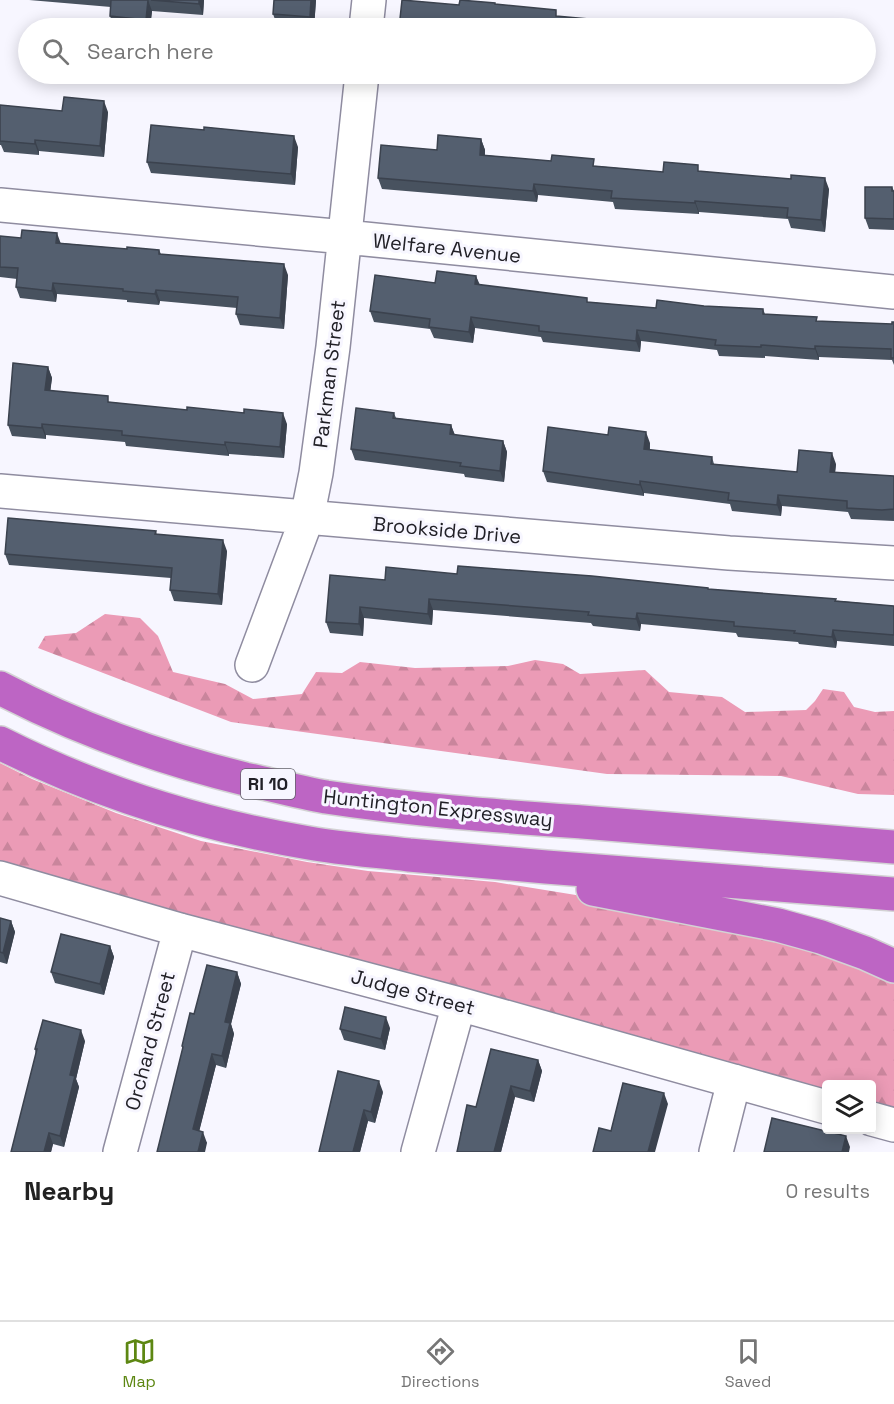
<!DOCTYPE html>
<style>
:root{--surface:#fff;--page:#f6f6f6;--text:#222;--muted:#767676;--line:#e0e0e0;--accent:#5d8712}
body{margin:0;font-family:"Space Grotesk",sans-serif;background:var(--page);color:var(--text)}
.controls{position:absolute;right:18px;bottom:18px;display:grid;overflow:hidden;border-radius:6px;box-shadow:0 3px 15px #0003}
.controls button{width:54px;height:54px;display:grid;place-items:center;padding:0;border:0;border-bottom:2px solid var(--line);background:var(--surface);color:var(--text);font:30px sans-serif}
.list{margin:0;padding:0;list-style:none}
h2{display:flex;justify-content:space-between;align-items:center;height:78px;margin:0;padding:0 24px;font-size:26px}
h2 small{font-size:20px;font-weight:400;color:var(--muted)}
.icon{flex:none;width:33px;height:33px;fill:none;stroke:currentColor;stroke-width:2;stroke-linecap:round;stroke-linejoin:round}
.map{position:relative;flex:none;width:894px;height:1152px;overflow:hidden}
.search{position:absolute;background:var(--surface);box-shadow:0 3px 15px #0003;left:18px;right:18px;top:18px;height:66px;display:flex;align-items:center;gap:15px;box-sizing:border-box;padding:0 21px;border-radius:33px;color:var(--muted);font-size:22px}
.sheet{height:168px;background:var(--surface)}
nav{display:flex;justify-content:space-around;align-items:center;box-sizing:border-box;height:84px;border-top:2px solid var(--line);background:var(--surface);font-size:16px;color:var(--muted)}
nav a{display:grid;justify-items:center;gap:3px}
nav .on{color:var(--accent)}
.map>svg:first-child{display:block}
</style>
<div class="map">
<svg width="894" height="1152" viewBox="0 0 894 1152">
<defs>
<pattern id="forest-firs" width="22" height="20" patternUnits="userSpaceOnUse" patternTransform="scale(1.5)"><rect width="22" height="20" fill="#eb9bb6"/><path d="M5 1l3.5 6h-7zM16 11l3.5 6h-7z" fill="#c9859c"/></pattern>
</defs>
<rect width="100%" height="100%" fill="#f7f6ff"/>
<path fill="url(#forest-firs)" d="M105,614L140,618L158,636L173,672L225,684L253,699L302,694L316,672L342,673L360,662L415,668L508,666L535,660L563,664L580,674L645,670L669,692L722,697L745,712L806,710L815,701L823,689L844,692L854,707L875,712L894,711V795L858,794L781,776L607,774L231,722L38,648L45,636L76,633Z
M0,763L32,779L116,813L201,841L307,862L368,871L495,882L742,922L894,969V1122L872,1116V1084H826V1104L0,877Z"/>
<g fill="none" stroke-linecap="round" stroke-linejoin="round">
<defs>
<path id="minor" d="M366,28L369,0
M0,205L345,237L894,292
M0,491L729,553L894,563
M252,665L307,518L316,473L333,347L362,74
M0,878L180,930L459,1004L826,1107
M872,1119L894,1125
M120,1152L180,930
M418,1152L459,1004
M716,1152L734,1081"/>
<path id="highway" d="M0,688C78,729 160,758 245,779C272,785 299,792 326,797C411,810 497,816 582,822C686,831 790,839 894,847
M0,743C97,792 202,825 309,843C342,849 376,851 409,855C455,859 501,863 546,867C662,876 778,885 894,894
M593,889L778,925L821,937L865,953L894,966"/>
</defs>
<use href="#minor" stroke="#8f8ca0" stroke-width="36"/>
<use href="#highway" stroke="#d3d2d4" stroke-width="36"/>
<use href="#minor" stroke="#fff" stroke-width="33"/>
<use href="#highway" stroke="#bd65c4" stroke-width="33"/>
</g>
<path fill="#48525f" d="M29,0H204L203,15L152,11L150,28L114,27L110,16L111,7Z
M316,0L314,28L277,25L273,14Z
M688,74H723L722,77Z
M798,74H846V76H803L802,74Z
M0,105L62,111L108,112L104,157L39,151V155L4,152L1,145H0Z
M481,139L485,150V155L597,166L663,172L701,171L829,189L825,232L791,228L788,219L699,212V214L615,209L613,202L538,195L537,202L382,189L378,178Z
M298,147L295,185L151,173L147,162Z
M892,187L894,191V230L869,229L865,218Z
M0,236L61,243L127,249L159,250L161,254L288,275L284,329L240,325L236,314L237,308L160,301L159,305L127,302V300L57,294L56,302L20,298L16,287L17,279L0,277Z
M476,276L480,285L589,302L656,308L704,306L763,309L765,314L818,322L892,324L894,322V365L892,360L819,357V360L765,356V358L719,356L717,350L641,341L640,352L543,342L541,337L475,328L473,343L434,338L430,329L374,322L370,311L435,283Z
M48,367L52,378L50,391L111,402L287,424L284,458L229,454V456L126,446L125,442L46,435V439L12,436L8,425Z
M394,413L396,418L451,425L455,435L503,441L507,452L504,482L465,477L464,474L355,460L351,449Z
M650,443V450L712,457L714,464L797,472L836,464L835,472L894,476V521L851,519L848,512L782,506L781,516L732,511L730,504L644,493V496L547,482L543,471Z
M156,531L157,535L227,551L222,605L174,601L170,590L171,578L9,565L5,554Z
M457,574L709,589L894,606V646L837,641L836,648L799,644L798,642L738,637L736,633L641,624L640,631L593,626L591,623L433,610L432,625L364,618L363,636L330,633L326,622L385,580Z
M0,918L11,921L15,932L7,964L0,962Z
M110,946L114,957L104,995L55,983L51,972Z
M237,972L241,984L231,1024L234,1034L226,1068L216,1065L199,1131L207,1143L157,1152L183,1049L182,1046L194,1014Z
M390,1028L385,1050L344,1040L340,1029Z
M85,1041L76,1079L79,1087L64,1147L53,1144L51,1152L35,1049Z
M538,1060L542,1071L534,1102L515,1097L501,1152H457L461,1135L460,1133L476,1107Z
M383,1092L375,1123L368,1121L360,1152H319Z"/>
<path fill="#3b424e" d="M148,0L152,11L150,28H149L146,20Z
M199,0H204L203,15L199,4Z
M311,0H316L314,28L310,17Z
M104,101L108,112L104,157L100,146Z
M294,136L298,147L295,185L291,174Z
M481,139L485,150L484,166L480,155Z
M35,140L39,151V155L35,144Z
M825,178L829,189L825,232L821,220Z
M534,184L538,195L537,202L533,191Z
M695,201L699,212V214L695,203Z
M57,233L61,244L56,243Z
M284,264L288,275L284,329L280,318Z
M476,276L480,287L475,284Z
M53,283L57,294L56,302L52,291Z
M156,290L160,301L159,305L155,294Z
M471,317L475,328L473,343L469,332Z
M637,330L641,341L640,352L636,341Z
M815,346L819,357V360L815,349Z
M48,367L52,378L49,402L45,390Z
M283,413L287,424L284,458L280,447Z
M42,424L46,435V439L42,428Z
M451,425L455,436L450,434Z
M646,432L650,443L648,460L644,449Z
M503,441L507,452L504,482L500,471Z
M225,442L229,454V456L225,445Z
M832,453L836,464L834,483L830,472Z
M640,481L644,493V496L640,485Z
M778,495L782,506L781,516L777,505Z
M223,540L227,551L222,605L218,594Z
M429,599L433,610L432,625L428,614Z
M360,607L364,618L363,636L359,624Z
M637,613L641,624L640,631L636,619Z
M833,630L837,641L836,648L832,637Z
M11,921L15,932L7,964L3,953Z
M110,946L114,957L104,995L100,984Z
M237,972L241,984L231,1024L234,1034L226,1068L222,1056L225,1022Z
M386,1017L390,1028L385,1050L381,1039Z
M81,1030L85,1041L76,1079L79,1087L64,1147L60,1136L70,1075Z
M212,1054L216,1065L197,1140L193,1129Z
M538,1060L542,1071L534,1102L530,1091Z
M379,1081L383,1092L375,1123L371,1112Z
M511,1086L515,1097L501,1152H494Z
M664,1093L668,1104L655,1152H648Z
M364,1110L368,1121L360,1152H353Z
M203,1132L207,1143L205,1152H198Z
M49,1133L53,1144L51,1152H44Z
M846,1136L850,1147L849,1152H842Z"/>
<path fill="#545f6f" stroke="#3b424e" stroke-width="1.5" d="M111,0H148L146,20L110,16Z
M151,0H199V4Z
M274,0H311L310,17L273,14Z
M402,0L459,5L460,0L495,3V4L556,10V16L689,28L690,25L735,28H399Z
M64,97L104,101L100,146L35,140V144L0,141V105L62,111Z
M151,125L204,130V127L294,136L291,174L147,162Z
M438,135L481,139L480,155L551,161L552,155L594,159L593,166L663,172L664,162L698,165V171L791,179V175L825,178L821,220L787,217L788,208L695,201V203L611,198L612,191L534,184L533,191L378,178L381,145L437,150Z
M865,187H892V191H894V219L865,218Z
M22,230L57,233L56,243L127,249V247L159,250V254L284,264L280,318L236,314L238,297L156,290L155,294L123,291V289L53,283L52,291L16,287L18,268L0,267V236L21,238Z
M437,271L476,276L475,284L587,298V302L656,308L657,300L704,306L763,309V314L817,317L816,321L892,324V322H894V358H891V349L815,346V349L761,345V347L715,345L716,340L637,330L636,341L539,331V326L471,317L469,332L429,327L430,319L370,311L375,275L435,283Z
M13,363L48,367L45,390L108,396V402L187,410V407L244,413V409L283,413L280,447L225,442V445L122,435V431L42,424V428L8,425Z
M356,408L394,413L393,418L451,425L450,434L503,441L500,471L460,466L461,463L351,449Z
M548,427L608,435L609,427L646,432L644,449L712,457L711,464L797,472L799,450L832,453L830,472L894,476V509L882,510L847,508V501L778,495L777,505L728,500L729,493L640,481V485L543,471Z
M8,518L156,531L155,534L223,540L218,594L170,590L172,568L5,554Z
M458,566L592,576L708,588V589L836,599L835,601L894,606V635L833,630L832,637L794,633L795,631L734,626V622L637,613L636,619L588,615L589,612L429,599L428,614L360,607L359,624L326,622L330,575L385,580L386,567L457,574Z
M0,918L11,921L3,953L0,952Z
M61,934L110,946L100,984L51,972Z
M207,965L237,972L225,1022L230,1023L222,1056L212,1054L193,1129L203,1132L198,1152H157L183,1047L182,1046L190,1013L194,1014Z
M345,1007L386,1017L381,1039L340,1029Z
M43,1020L81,1030L70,1075L75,1076L60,1136L49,1133L44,1152H11L37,1049H35Z
M491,1049L538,1060L530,1091L511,1086L494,1152H457L467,1105L476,1107Z
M338,1071L379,1081L371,1112L364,1110L353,1152H319Z
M623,1083L664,1093L648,1152H593L599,1128L611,1131Z
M772,1118L846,1136L842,1152H764Z"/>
<g text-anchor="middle" stroke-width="6" stroke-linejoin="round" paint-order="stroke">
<rect fill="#f7f6ff" stroke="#616068" stroke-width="1.5" x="241" y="769" width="54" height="30" rx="4.5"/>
<g font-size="18" font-weight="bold" fill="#212027">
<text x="268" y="790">RI 10</text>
</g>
<g font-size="20" fill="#212027" stroke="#f7f6ff">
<text transform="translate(447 248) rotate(6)" y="7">Welfare Avenue</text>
<text transform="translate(329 374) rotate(-83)" y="7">Parkman Street</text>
<text transform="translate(447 530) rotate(5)" y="7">Brookside Drive</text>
<text transform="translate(438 808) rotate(6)" y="7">Huntington Expressway</text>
<text transform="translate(413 992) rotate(15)" y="7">Judge Street</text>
<text transform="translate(150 1041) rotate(-75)" y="7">Orchard Street</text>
</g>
</g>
</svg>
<div class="controls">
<button><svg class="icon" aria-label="layers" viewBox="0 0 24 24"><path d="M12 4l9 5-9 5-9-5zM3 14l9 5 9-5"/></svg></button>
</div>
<div class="search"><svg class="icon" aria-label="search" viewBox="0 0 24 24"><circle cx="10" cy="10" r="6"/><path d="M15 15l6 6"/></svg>Search here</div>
</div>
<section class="sheet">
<h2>Nearby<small>0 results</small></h2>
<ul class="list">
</ul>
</section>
<nav>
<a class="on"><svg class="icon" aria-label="map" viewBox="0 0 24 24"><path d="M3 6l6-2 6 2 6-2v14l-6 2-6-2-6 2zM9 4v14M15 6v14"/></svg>Map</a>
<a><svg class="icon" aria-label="directions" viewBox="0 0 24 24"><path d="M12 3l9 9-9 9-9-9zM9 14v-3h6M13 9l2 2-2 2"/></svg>Directions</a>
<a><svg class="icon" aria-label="saved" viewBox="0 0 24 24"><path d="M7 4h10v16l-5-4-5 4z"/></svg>Saved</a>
</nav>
